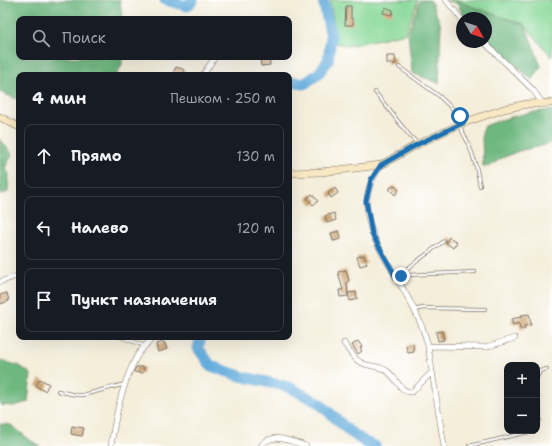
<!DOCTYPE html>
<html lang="ru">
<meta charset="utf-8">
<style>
:root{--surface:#171b24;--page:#242831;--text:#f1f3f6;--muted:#9ea1a6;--line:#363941}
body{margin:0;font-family:"Shantell Sans",sans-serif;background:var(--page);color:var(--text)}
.controls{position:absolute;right:12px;bottom:12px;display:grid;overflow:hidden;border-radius:8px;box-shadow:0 4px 16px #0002}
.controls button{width:36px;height:36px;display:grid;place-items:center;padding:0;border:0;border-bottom:1px solid var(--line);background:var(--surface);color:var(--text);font:20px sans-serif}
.compass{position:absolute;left:456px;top:12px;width:36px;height:36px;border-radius:50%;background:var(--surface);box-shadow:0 4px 16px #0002;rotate:129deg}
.stop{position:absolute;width:12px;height:12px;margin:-9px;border:3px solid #1f6fb2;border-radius:50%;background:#fff}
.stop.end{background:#1f6fb2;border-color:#fff;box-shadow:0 1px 4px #0008}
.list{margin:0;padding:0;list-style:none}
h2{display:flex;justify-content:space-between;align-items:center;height:52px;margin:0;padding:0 16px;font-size:17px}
h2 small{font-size:13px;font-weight:400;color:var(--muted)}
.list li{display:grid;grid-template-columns:26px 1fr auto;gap:12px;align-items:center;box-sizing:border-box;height:64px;margin:0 8px 8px;padding:0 8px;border:1px solid var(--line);border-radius:8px}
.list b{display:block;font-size:15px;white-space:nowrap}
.list em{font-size:13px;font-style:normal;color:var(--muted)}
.icon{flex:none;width:22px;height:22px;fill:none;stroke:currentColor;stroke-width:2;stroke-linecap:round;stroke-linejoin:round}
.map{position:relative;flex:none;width:552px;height:446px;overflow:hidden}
.search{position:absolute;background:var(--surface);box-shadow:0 4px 16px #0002;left:16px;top:16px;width:276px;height:44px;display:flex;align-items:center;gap:10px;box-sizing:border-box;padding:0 14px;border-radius:8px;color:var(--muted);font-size:15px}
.panel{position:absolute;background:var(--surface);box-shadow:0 4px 16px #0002;left:16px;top:72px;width:276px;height:268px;border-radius:8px}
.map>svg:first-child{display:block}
</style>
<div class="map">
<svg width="552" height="446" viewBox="0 0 552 446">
<rect width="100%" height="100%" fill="#fff"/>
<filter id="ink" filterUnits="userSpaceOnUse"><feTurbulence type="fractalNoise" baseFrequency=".025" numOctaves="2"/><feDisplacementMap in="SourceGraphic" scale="8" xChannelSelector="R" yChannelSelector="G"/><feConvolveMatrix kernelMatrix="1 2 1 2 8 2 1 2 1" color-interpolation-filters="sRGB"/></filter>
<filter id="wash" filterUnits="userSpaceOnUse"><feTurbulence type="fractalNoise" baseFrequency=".012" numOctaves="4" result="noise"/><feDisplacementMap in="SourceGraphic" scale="16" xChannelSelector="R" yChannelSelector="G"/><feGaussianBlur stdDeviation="0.9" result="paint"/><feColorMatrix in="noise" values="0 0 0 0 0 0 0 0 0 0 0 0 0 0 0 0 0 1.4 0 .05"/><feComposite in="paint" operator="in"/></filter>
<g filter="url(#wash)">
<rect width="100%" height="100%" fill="#f4eedb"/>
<path fill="#88d898" stroke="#62815b" d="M330,0H418L406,33L348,46L336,43Z
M445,0H552V57L524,24Z"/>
<path fill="#6eb880" stroke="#54714f" d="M0,0H120L122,19H19V57H122V64L117,75H19V100L0,92Z
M420,0H430L441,25L439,83L412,73L408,33Z
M456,1L525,25L541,66L532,80L486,38V18H465Z
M552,110V142C542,147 532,148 522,150C515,152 508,156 502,158C494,162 491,169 483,166L482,133L485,126C507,117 528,112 552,110Z
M0,139L12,154L5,168L9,174L8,192L0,194Z
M0,360L20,366L31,374L28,402L14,406L0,405Z
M0,424L11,425L31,441L40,446H0Z"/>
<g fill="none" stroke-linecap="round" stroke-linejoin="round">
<path stroke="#63acdb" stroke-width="11" d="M165,0L187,6L193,0
M289,81L304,84L318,74L328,61L331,36L323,0
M201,337L198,348L211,366L240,376L289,387L319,403L349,431L365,442L375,446"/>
</g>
<g id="blocks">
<path fill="#cea575" d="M346,6H351V19H353V25H345Z
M385,7L393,10L392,15L383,13Z
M387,56H395L396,64H387Z
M260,57H269L270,65L261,66Z
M176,67L185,70L183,75L173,73Z
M394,185L399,190L395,195L389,189Z
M335,188L338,193L331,198L328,193Z
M312,194L318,201L313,205L307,198Z
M334,213L336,220L327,223L325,216Z
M339,231L341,239L333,241L331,233Z
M449,237L457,242L453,248L446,243Z
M364,255L367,264L360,266L357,257Z
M346,270L349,281L347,282L348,296L340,297L339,290H343L338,272Z
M356,292L357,299L350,301L348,293Z
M7,293L9,301L0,304V295Z
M529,314L531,325L524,326L525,329H520L519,323L513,325L511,319L522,317L521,315Z
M442,331L444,340L438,341L436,332Z
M358,341L362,347L360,348L362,351L358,354L352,345Z
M164,342L167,349L158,352L156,344Z
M413,344L414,352L408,353L406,346Z
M136,367H144L143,373L134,372Z
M40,379L49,384L45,391L36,386Z
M72,426L84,428L82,436L71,434Z"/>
</g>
</g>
<g filter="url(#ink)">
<use href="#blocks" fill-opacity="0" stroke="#7c6f60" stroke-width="1"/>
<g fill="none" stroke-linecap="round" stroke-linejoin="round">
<defs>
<path id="lane" d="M399,67L439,96L456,112L463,122
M375,92L409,135L418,144
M459,125C470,144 477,165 480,186
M401,276L404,271L444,241
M397,279L406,275L475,272
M414,310L423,308L485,309
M121,337L145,346
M537,377L540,371L547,369
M58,391L76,395H83L125,384
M537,395C539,406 543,417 537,427
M469,446L533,431"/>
<path id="street" d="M446,0L462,20
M484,42L533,90L543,104
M203,75L215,57
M381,165C374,176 367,188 367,201C365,230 383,254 396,277C409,299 422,321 428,346L444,446
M0,282L19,275
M344,343C348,349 354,359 360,362C368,367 379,365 387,371C396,377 400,393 412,392L432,372
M428,346L486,347L515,338
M111,446C115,417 123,382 137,356C141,349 148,343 154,337
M261,446C271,431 293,442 306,446"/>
<path id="secondary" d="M0,117L19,127
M289,173L321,172L381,165L418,144L463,123L504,109L527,104L552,103"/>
</defs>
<use href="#lane" stroke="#7c6f60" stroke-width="4"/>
<use href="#street" stroke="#7c6f60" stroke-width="6"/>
<use href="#secondary" stroke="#7c6f60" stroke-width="8"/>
<use href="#lane" stroke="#fff" stroke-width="2.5"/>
<use href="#street" stroke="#fff" stroke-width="5"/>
<use href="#secondary" stroke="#f8e8c3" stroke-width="7"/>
</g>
</g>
<g fill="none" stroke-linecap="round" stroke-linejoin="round" filter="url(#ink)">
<path stroke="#1f6fb2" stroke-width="5" d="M401,276L397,279L372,234L366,201L371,180L381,165L418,144L463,123L460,116"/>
</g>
</svg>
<div class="controls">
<button>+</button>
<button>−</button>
</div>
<svg class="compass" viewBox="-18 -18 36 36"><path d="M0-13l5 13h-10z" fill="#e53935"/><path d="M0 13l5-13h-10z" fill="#9ea1a6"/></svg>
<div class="stop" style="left:460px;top:116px"></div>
<div class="stop end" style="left:401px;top:276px"></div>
<div class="search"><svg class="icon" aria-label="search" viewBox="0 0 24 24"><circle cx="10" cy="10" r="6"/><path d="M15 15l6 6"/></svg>Поиск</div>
<section class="panel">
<h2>4 мин<small>Пешком · 250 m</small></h2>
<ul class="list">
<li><svg class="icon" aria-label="ahead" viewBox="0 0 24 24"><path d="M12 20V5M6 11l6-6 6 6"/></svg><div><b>Прямо</b></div><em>130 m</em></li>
<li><svg class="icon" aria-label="left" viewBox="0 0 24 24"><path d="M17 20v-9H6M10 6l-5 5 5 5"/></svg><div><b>Налево</b></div><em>120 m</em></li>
<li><svg class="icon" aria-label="arrive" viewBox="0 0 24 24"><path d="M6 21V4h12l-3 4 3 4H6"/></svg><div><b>Пункт назначения</b></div></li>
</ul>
</section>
</div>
